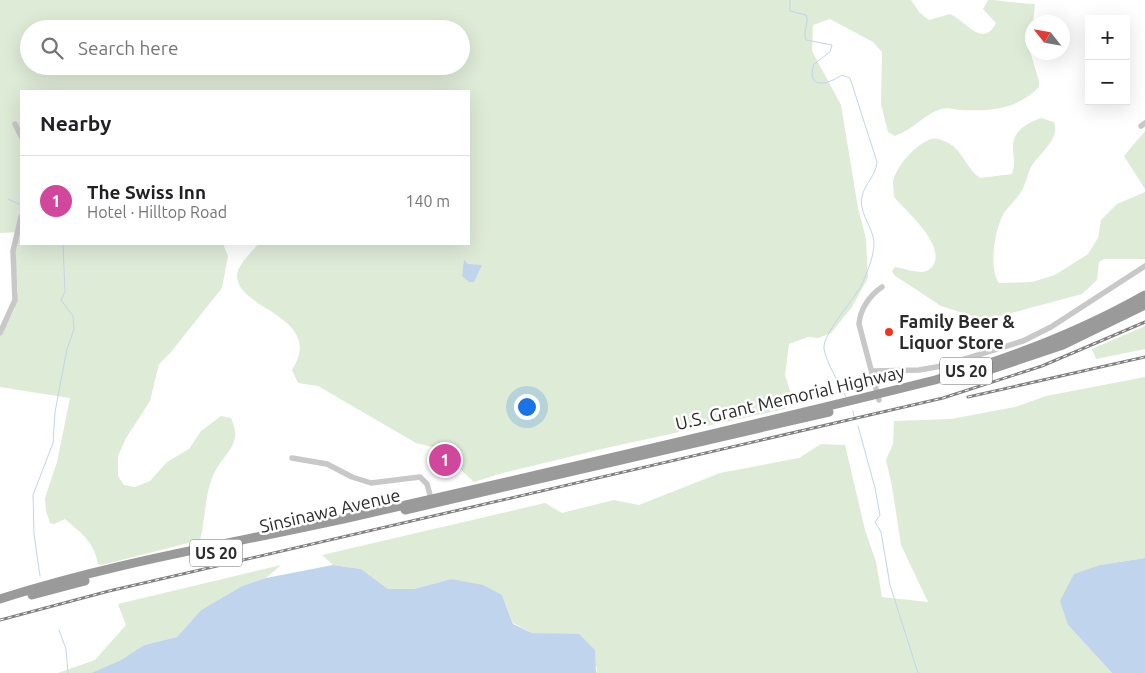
<!DOCTYPE html>
<meta charset="utf-8">
<style>
:root{--surface:#fff;--page:#f2f2f2;--text:#202124;--muted:#757577;--line:#e0e0e0;--accent:#0b8043}
body{margin:0;font-family:Ubuntu,sans-serif;background:var(--page);color:var(--text)}
.controls{position:absolute;right:15px;top:15px;display:grid;overflow:hidden;border-radius:0px;box-shadow:0 5px 20px #0002}
.controls button{width:45px;height:45px;display:grid;place-items:center;padding:0;border:0;border-bottom:1px solid var(--line);background:var(--surface);color:var(--text);font:25px sans-serif}
.compass{position:absolute;left:1025px;top:15px;width:45px;height:45px;border-radius:50%;background:var(--surface);box-shadow:0 5px 20px #0002;rotate:301deg}
.you{position:absolute;left:526px;top:406px;width:18px;height:18px;margin:-12px;border:4px solid #fff;border-radius:50%;background:#1a73e8;box-shadow:0 0 0 8px #1a73e833}
.badge{display:grid;place-items:center;width:32px;height:32px;border-radius:50%;background:var(--accent);color:#fff;font-size:16px;font-weight:700}
.pin{position:absolute;translate:-50% -50%;border:2px solid #fff;box-shadow:0 1px 5px #0006}
.list{margin:0;padding:0;list-style:none}
h2{display:flex;justify-content:space-between;align-items:center;height:65px;margin:0;padding:0 20px;font-size:21px}
h2 small{font-size:16px;font-weight:400;color:var(--muted)}
.list li{display:grid;grid-template-columns:32px 1fr auto;gap:15px;align-items:center;box-sizing:border-box;height:90px;padding:0 20px;border-top:1px solid var(--line)}
.list b{display:block;font-size:19px;white-space:nowrap}
.list p{margin:0;font-size:16px;white-space:nowrap;color:var(--muted)}
.list em{font-size:16px;font-style:normal;color:var(--muted)}
.icon{flex:none;width:28px;height:28px;fill:none;stroke:currentColor;stroke-width:2;stroke-linecap:round;stroke-linejoin:round}
.map{position:relative;flex:none;width:1145px;height:673px;overflow:hidden}
.search{position:absolute;background:var(--surface);box-shadow:0 5px 20px #0002;left:20px;top:20px;width:450px;height:55px;display:flex;align-items:center;gap:12px;box-sizing:border-box;padding:0 18px;border-radius:28px;color:var(--muted);font-size:19px}
.panel{position:absolute;background:var(--surface);box-shadow:0 5px 20px #0002;left:20px;top:90px;width:450px;height:155px;border-radius:0px}
.map>svg:first-child{display:block}
</style>
<div class="map">
<svg width="1145" height="673" viewBox="0 0 1145 673">
<rect width="100%" height="100%" fill="#fff"/>
<path fill="#deebd7" fill-rule="evenodd" d="M0,0H911L920,13L929,20L950,14C966,21 983,49 996,23L983,9L988,0C1004,0 1019,4 1035,4L1030,51L1039,81V87C1016,110 991,111 960,110C954,109 947,107 941,109C923,115 914,129 895,136L888,132L881,104L882,52L873,42L830,19L813,25L812,51L841,105L858,208L866,239L868,278L852,307L831,333L818,338L808,337L789,344L785,375L792,397L785,409L606,448L499,474L474,482L462,471L458,460L450,451L416,443L318,386L298,383L292,370C326,316 237,310 237,276C237,265 252,252 258,244H469V91H21V244H223L228,256L222,288L171,352L159,364L150,401L126,438L118,456V476L124,485L135,487L150,481L167,462L189,449L201,431L221,416L231,418C244,446 223,452 213,476C204,497 206,518 200,540L102,565L98,564C94,541 81,533 65,519L54,524L50,523L46,511L45,498L57,462L70,398L0,387V337L14,310L18,291L15,261L18,232L0,233ZM29,29H461V66H29Z
M1041,118L1054,122C1061,139 1039,153 1031,167C1027,175 1026,184 1021,192C1016,200 1009,206 1004,213C995,228 988,268 999,283L1032,282L1055,275L1088,254L1098,238L1101,220L1117,204L1145,192V259H1104L1099,262L1097,280L1082,294L985,320L941,306L894,275L892,271L895,267C903,268 913,272 922,272C927,272 932,268 934,264C944,243 906,211 894,197C894,192 893,186 893,182C896,166 916,144 931,139C938,137 947,142 953,146C964,155 968,170 980,178L1012,174C1016,163 1013,157 1013,147C1012,131 1029,122 1041,118Z
M1145,131V189L1124,156Z
M1145,326V349L1096,359L1092,349Z
M1145,377V558L1100,565L1068,625L1112,673H596L597,668L579,635L532,633L513,623L502,595L451,579L414,589H388L361,569L333,565L322,555L545,503L562,513L614,500L639,505L720,473L799,458L821,444L845,445L865,530L876,562L882,597L928,602L901,545L892,486L886,460L893,444L894,421L951,419L1015,407L1046,396Z
M281,565L266,578L242,586L201,610L177,637L144,645L121,660L91,673H58L95,660L126,625L118,604Z"/>
<path fill="#c1d4ed" d="M464,260L468,264L482,265L474,282H469L462,276Z
M1145,558V673H1112L1068,625L1060,601L1074,574L1100,565Z
M333,565L361,569L388,589H414L451,579L483,585L502,595L513,624L532,633L579,634L595,650L596,673H91L121,660L144,645L177,637L201,610L242,586L266,578Z"/>
<g fill="none" stroke-linecap="round" stroke-linejoin="round">
<path stroke="#c1d4ed" stroke-width="1" d="M790,0V11L806,15C810,23 802,31 806,40L832,45L830,52L814,64C806,90 827,85 842,75L850,78L877,162C876,176 865,183 862,196C858,213 874,228 874,244C874,256 867,273 862,284C854,300 822,334 824,349C826,362 840,385 846,397
M8,199L21,205
M853,411L854,416
M858,426L875,488L880,515L875,522L881,532L890,585L918,673
M40,576L34,534L33,495L53,443L55,412L67,349L74,329L73,316L61,300L65,292L63,244
M59,630L66,649L68,673"/>
<path stroke="#c8c8c8" stroke-width="5.5" d="M15,124L21,136
M1141,126L1145,123
M0,333L15,300L13,251L21,217
M873,371L919,370L942,366L1023,341L1051,327L1145,266
M879,400L859,324C860,309 870,295 882,287
M292,458L327,464L352,477L371,483L420,477L427,484L432,502"/>
<path stroke="#9a9a9a" stroke-width="9" d="M974,375L1063,345L1145,305
M405,510L829,412
M32,595L85,581
M0,599C115,562 235,543 352,517C547,473 742,428 935,380C1009,359 1078,333 1145,295"/>
<defs>
<path id="rail" d="M968,397L1145,357
M0,620L109,591L943,398L1042,366L1145,322"/>
</defs>
<use href="#rail" stroke="#808080" stroke-width="3"/>
<use href="#rail" stroke="#fff" stroke-width="1" stroke-dasharray="4" stroke-linecap="butt"/>
</g>
<circle fill="#f3341d" stroke="#fff" stroke-width="2" cx="889" cy="332" r="5"/>
<g text-anchor="middle" stroke-width="5" stroke-linejoin="round" paint-order="stroke">
<g fill="#fff" stroke="#6b6b6b" stroke-width="1">
<rect x="940" y="357.5" width="52" height="27" rx="4"/>
<rect x="190" y="539.5" width="52" height="27" rx="4"/>
</g>
<g font-size="16" font-weight="bold" fill="#2b2b2b">
<text x="966" y="377">US 20</text>
<text x="216" y="559">US 20</text>
</g>
<g font-size="18" font-weight="bold" fill="#2b2b2b" stroke="#fff" text-anchor="start">
<text x="899" y="328">Family Beer &amp;<tspan x="899" dy="21">Liquor Store</tspan></text>
</g>
<g font-size="18" fill="#2b2b2b" stroke="#fff">
<text transform="translate(790 398) rotate(-13)" y="6">U.S. Grant Memorial Highway</text>
<text transform="translate(330 511) rotate(-13)" y="6">Sinsinawa Avenue</text>
</g>
</g>
</svg>
<div class="controls">
<button>+</button>
<button>−</button>
</div>
<svg class="compass" viewBox="-18 -18 36 36"><path d="M0-13l5 13h-10z" fill="#e53935"/><path d="M0 13l5-13h-10z" fill="#757577"/></svg>
<div class="you"></div>
<div class="pin badge" style="left:445px;top:460px;background:#d1479c">1</div>
<div class="search"><svg class="icon" aria-label="search" viewBox="0 0 24 24"><circle cx="10" cy="10" r="6"/><path d="M15 15l6 6"/></svg>Search here</div>
<section class="panel">
<h2>Nearby<small></small></h2>
<ul class="list">
<li><span class="badge" style="background:#d1479c">1</span><div><b>The Swiss Inn</b><p>Hotel · Hilltop Road</p></div><em>140 m</em></li>
</ul>
</section>
</div>
